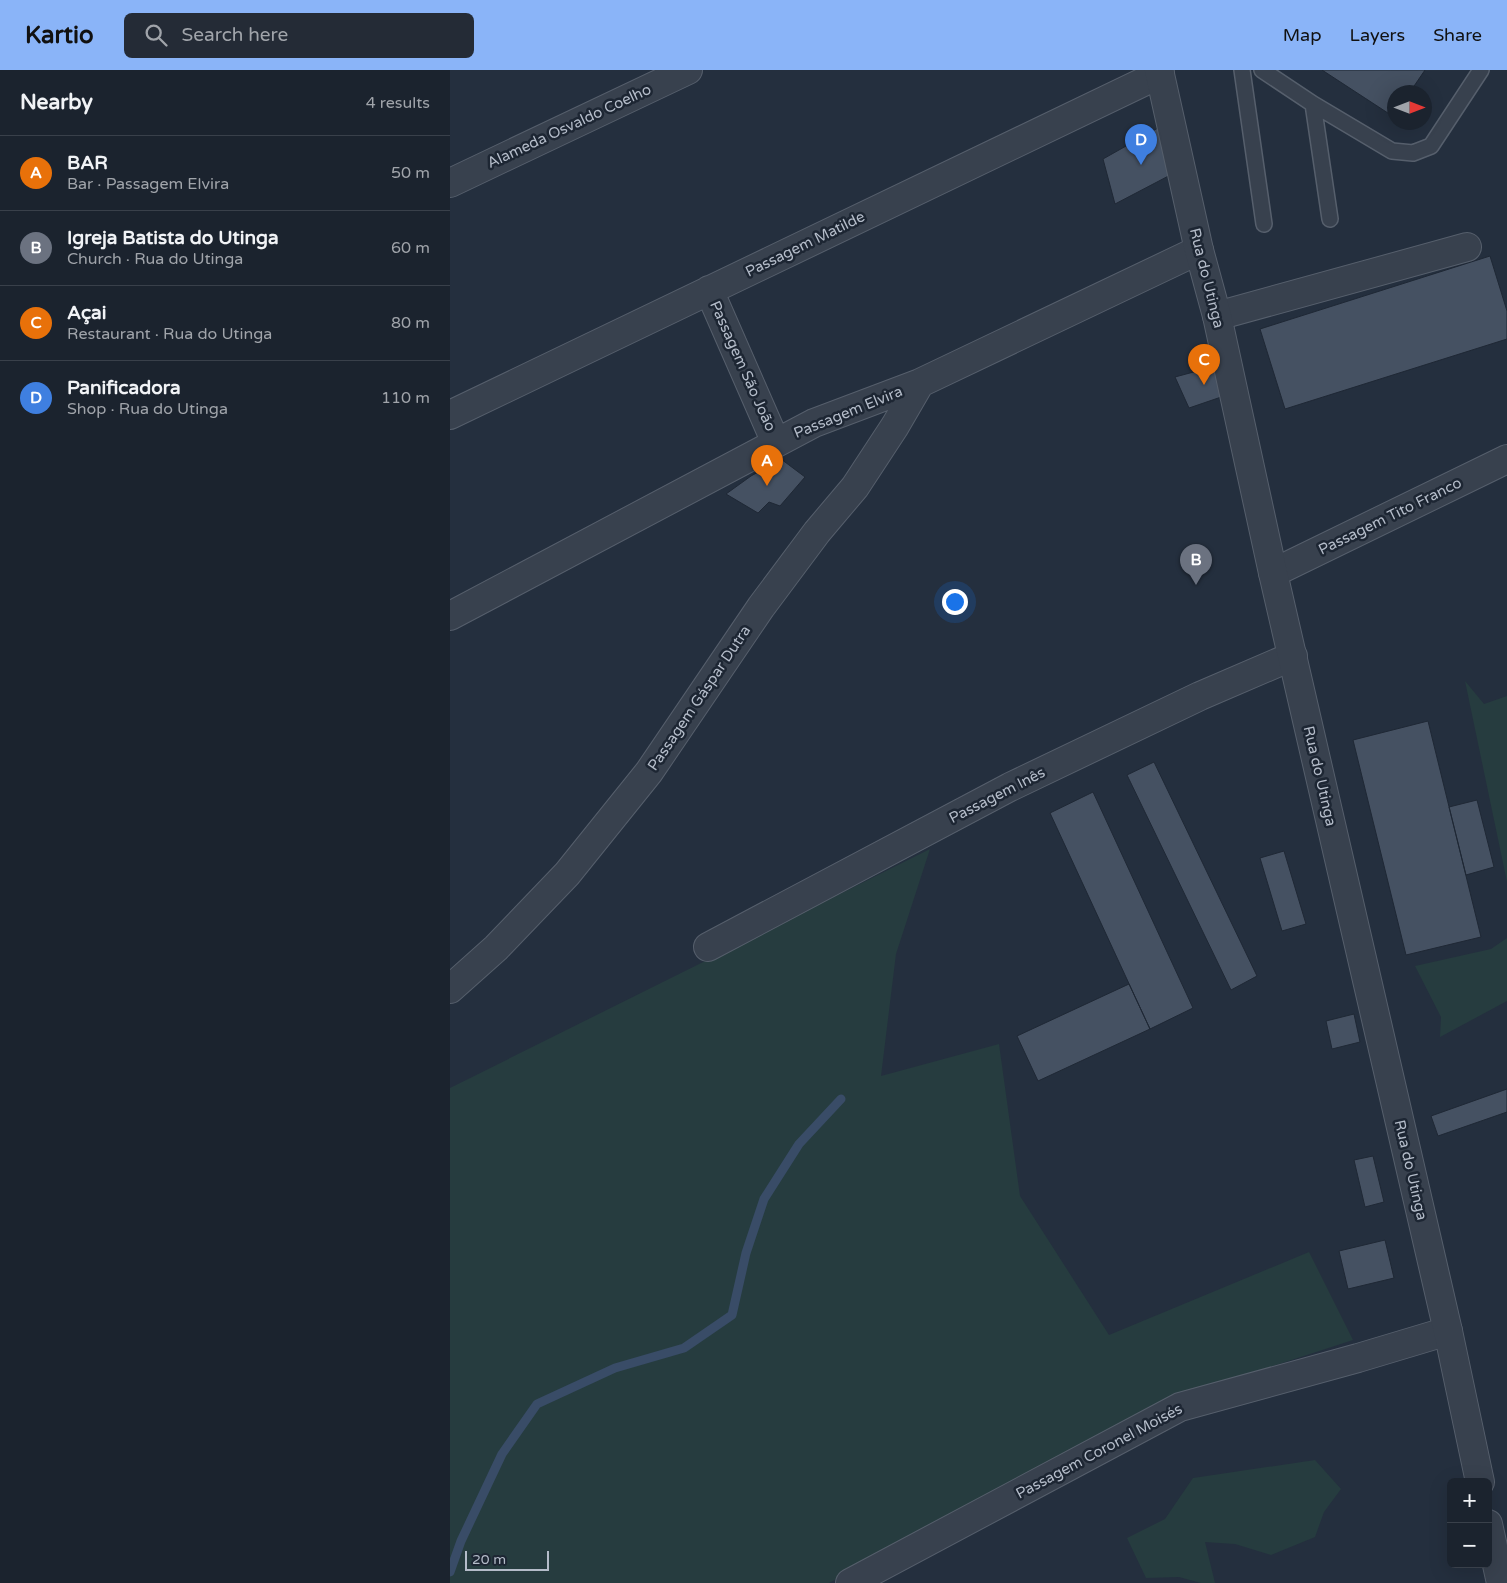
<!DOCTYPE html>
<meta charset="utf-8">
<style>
:root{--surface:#1b232e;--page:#242b36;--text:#f1f3f6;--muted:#a0a4aa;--line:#39404a;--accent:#8ab4f8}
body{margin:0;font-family:"Varela Round",sans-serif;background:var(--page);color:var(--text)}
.controls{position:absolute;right:15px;bottom:15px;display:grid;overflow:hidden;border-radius:8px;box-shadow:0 5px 20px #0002}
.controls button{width:45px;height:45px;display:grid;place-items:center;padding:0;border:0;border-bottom:1px solid var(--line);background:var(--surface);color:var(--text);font:25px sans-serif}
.compass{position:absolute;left:937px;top:15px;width:45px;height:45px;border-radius:50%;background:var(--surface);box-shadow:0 5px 20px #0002;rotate:90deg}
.scale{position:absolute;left:15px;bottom:12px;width:84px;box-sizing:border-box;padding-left:5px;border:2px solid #b4bcc9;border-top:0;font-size:14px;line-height:18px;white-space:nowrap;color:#b4bcc9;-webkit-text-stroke:4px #1d2633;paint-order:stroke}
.you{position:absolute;left:504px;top:531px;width:18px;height:18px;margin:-12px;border:4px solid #fff;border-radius:50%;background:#1a73e8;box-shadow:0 0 0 8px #1a73e833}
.badge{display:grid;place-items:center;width:32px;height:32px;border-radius:50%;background:var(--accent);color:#fff;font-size:16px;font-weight:700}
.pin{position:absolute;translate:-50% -41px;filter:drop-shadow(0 1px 2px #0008)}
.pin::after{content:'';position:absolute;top:26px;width:18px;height:15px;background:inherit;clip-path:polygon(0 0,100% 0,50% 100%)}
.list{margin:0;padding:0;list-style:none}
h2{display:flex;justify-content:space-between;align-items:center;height:65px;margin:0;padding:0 20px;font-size:21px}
h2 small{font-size:16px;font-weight:400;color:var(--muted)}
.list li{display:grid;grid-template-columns:32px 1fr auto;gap:15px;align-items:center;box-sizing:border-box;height:75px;padding:0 20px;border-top:1px solid var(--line)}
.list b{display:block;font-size:19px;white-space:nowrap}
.list p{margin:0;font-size:16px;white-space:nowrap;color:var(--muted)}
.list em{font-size:16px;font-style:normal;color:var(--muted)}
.icon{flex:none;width:28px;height:28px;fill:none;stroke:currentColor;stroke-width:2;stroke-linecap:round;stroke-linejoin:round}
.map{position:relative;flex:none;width:1057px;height:1513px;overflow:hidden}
header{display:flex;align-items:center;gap:30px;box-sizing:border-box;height:70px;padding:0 25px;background:var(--accent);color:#111}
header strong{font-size:24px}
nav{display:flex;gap:28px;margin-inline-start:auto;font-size:18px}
.search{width:350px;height:45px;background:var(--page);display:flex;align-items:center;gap:12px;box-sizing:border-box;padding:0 18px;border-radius:8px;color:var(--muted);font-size:19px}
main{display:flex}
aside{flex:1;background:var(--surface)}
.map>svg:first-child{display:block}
</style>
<header>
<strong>Kartio</strong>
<div class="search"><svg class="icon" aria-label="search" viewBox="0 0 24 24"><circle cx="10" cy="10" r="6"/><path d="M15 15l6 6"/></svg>Search here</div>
<nav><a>Map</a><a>Layers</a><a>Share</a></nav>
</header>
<main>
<aside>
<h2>Nearby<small>4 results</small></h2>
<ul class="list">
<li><span class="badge" style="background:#e8710a">A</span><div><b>BAR</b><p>Bar · Passagem Elvira</p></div><em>50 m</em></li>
<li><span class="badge" style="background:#6b7280">B</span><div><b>Igreja Batista do Utinga</b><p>Church · Rua do Utinga</p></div><em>60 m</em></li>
<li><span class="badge" style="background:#e8710a">C</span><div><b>Açai</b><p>Restaurant · Rua do Utinga</p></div><em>80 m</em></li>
<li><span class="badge" style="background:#3f7fe0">D</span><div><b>Panificadora</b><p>Shop · Rua do Utinga</p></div><em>110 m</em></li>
</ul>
</aside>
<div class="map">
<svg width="1057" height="1513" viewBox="0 0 1057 1513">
<rect width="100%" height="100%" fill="#242f3e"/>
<path fill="#263c3f" d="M1015,611L1034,634L1057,626V812Z
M480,779L446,884L431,1006L549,974L570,1126L659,1265L859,1182L903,1270L719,1330L379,1513H0V1018Z
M1057,868V931L990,967L991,947L965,896L1041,879Z
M865,1390L891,1419L874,1442L865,1467L821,1485L785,1474L755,1472L765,1513H751L729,1507L696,1508L677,1468L715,1449L743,1408Z"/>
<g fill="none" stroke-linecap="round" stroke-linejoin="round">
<path stroke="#394c67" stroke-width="9" d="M0,1502L11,1471L52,1384L87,1334L165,1298L234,1278L282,1245L296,1183L314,1129L349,1074L391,1029"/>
</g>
<path fill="#455162" stroke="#1f2835" d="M872,0H975L960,22H944V47Z
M715,54L728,101L665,134L653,89Z
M1040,186L1057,241V269L835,339L810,259Z
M777,293L780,324L739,338L725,307Z
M331,389L355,407L330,436L319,432L308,443L276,424L301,406Z
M978,651L1031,867L956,885L903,670Z
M704,692L807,906L781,920L677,705Z
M643,722L743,938L700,959L600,743Z
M1027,730L1044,797L1016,805L999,737Z
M834,781L856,854L832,861L810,788Z
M679,914L700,959L588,1011L567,966Z
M904,944L910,972L882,979L876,951Z
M1057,1019V1042L988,1066L981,1046Z
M923,1086L934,1132L915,1137L904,1090Z
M935,1170L944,1208L898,1219L889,1181Z"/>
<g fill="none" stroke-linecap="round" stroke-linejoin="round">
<defs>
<path id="service" d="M792,0L814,154
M812,0L863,34L942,81L963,83L981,76L1031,0
M863,34L880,149"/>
<path id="minor" d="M0,113L238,0
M259,220L326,373
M767,246L1017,177
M0,345L710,4
M823,503L1057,389
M0,546L364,353L470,313L749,180
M258,877L560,717L750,626L843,586
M0,919L46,878L117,804L199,702L311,537L367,462L405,417L445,356L470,313
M400,1513L730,1337L908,1288L998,1261"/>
<path id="tertiary" d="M709,0L749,180L767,246L823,503L998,1261L1030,1412
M1038,1454L1051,1513"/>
</defs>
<use href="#service" stroke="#565f6c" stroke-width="18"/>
<use href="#minor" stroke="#565f6c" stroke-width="30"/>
<use href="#tertiary" stroke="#565f6c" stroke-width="30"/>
<use href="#service" stroke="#38414e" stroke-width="15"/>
<use href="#minor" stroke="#38414e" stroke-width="28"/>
<use href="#tertiary" stroke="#38414e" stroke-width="28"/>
</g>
<g text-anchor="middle" stroke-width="5" stroke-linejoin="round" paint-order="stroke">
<g font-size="15" fill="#b4bcc9" stroke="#1d2633">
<text transform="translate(119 56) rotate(-25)" y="5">Alameda Osvaldo Coelho</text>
<text transform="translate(355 174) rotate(-26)" y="5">Passagem Matilde</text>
<text transform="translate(757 208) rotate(76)" y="5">Rua do Utinga</text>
<text transform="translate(293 296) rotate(66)" y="5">Passagem São João</text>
<text transform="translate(398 342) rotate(-22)" y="5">Passagem Elvira</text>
<text transform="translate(940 446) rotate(-26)" y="5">Passagem Tito Franco</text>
<text transform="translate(249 628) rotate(-56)" y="5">Passagem Gáspar Dutra</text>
<text transform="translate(870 706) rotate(77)" y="5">Rua do Utinga</text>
<text transform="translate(547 725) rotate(-27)" y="5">Passagem Inês</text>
<text transform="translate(961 1100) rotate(77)" y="5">Rua do Utinga</text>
<text transform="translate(649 1381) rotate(-28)" y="5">Passagem Coronel Moisés</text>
</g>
</g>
</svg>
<div class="controls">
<button>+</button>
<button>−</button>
</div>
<svg class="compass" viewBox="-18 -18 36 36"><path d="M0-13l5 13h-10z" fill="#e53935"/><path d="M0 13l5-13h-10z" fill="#a0a4aa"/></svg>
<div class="scale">20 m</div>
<div class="you"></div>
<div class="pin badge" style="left:317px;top:416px;background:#e8710a">A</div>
<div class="pin badge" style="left:746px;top:515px;background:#6b7280">B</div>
<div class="pin badge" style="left:754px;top:315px;background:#e8710a">C</div>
<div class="pin badge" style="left:691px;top:95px;background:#3f7fe0">D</div>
</div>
</main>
